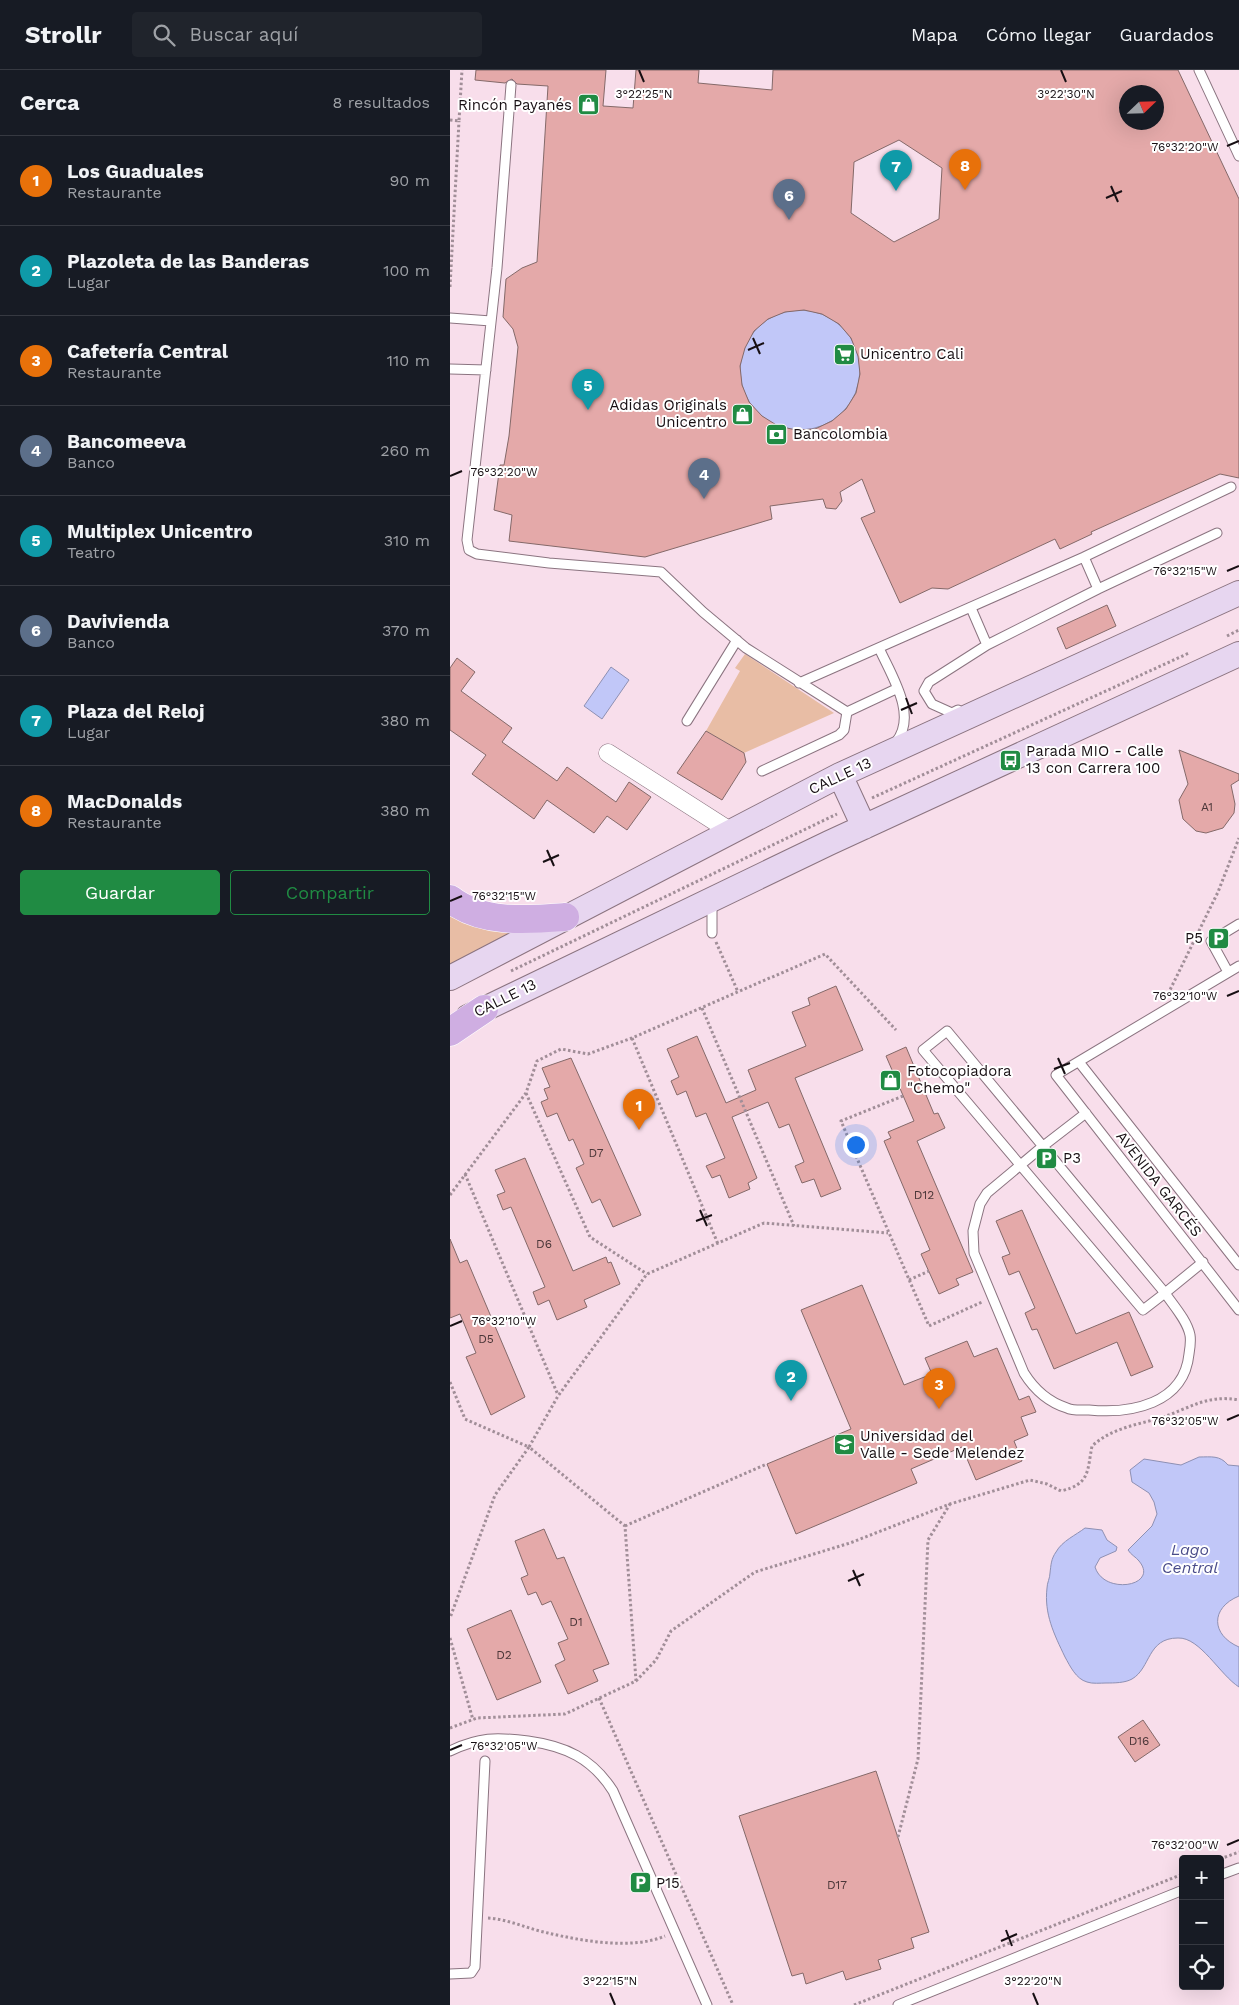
<!DOCTYPE html>
<html lang="es">
<meta charset="utf-8">
<style>
:root{--surface:#171b24;--page:#20242c;--text:#f1f3f6;--muted:#9ea1a6;--line:#363941;--accent:#208b43}
body{margin:0;font-family:"Work Sans",sans-serif;background:var(--page);color:var(--text)}
.controls{position:absolute;right:15px;bottom:15px;display:grid;overflow:hidden;border-radius:5px;box-shadow:0 5px 20px #0002}
.controls button{width:45px;height:45px;display:grid;place-items:center;padding:0;border:0;border-bottom:1px solid var(--line);background:var(--surface);color:var(--text);font:25px sans-serif}
.compass{position:absolute;left:669px;top:15px;width:45px;height:45px;border-radius:50%;background:var(--surface);box-shadow:0 5px 20px #0002;rotate:67deg}
.you{position:absolute;left:405px;top:1074px;width:18px;height:18px;margin:-12px;border:4px solid #fff;border-radius:50%;background:#1a73e8;box-shadow:0 0 0 8px #1a73e833}
.badge{display:grid;place-items:center;width:32px;height:32px;border-radius:50%;background:var(--accent);color:#fff;font-size:16px;font-weight:700}
.pin{position:absolute;translate:-50% -41px;filter:drop-shadow(0 1px 2px #0008)}
.pin::after{content:'';position:absolute;top:26px;width:18px;height:15px;background:inherit;clip-path:polygon(0 0,100% 0,50% 100%)}
.list{margin:0;padding:0;list-style:none}
h2{display:flex;justify-content:space-between;align-items:center;height:65px;margin:0;padding:0 20px;font-size:21px}
h2 small{font-size:16px;font-weight:400;color:var(--muted)}
.list li{display:grid;grid-template-columns:32px 1fr auto;gap:15px;align-items:center;box-sizing:border-box;height:90px;padding:0 20px;border-top:1px solid var(--line)}
.list b{display:block;font-size:19px;white-space:nowrap}
.list p{margin:0;font-size:16px;white-space:nowrap;color:var(--muted)}
.list em{font-size:16px;font-style:normal;color:var(--muted)}
.actions{display:flex;gap:10px;padding:15px 20px}
.actions a{flex:1;padding:11px 0;border:1px solid var(--accent);border-radius:5px;text-align:center;font-size:18px;color:var(--accent)}
.actions .main{background:var(--accent);color:#fff}
.icon{flex:none;width:28px;height:28px;fill:none;stroke:currentColor;stroke-width:2;stroke-linecap:round;stroke-linejoin:round}
.map{position:relative;flex:none;width:789px;height:1935px;overflow:hidden}
header{display:flex;align-items:center;gap:30px;box-sizing:border-box;height:70px;padding:0 25px;background:var(--surface);border-bottom:1px solid var(--line)}
header strong{font-size:24px}
nav{display:flex;gap:28px;margin-inline-start:auto;font-size:18px}
.search{width:350px;height:45px;background:var(--page);display:flex;align-items:center;gap:12px;box-sizing:border-box;padding:0 18px;border-radius:5px;color:var(--muted);font-size:19px}
main{display:flex}
aside{flex:1;background:var(--surface)}
.map>svg:first-child{display:block}
</style>
<header>
<strong>Strollr</strong>
<div class="search"><svg class="icon" aria-label="search" viewBox="0 0 24 24"><circle cx="10" cy="10" r="6"/><path d="M15 15l6 6"/></svg>Buscar aquí</div>
<nav><a>Mapa</a><a>Cómo llegar</a><a>Guardados</a></nav>
</header>
<main>
<aside>
<h2>Cerca<small>8 resultados</small></h2>
<ul class="list">
<li><span class="badge" style="background:#e8710a">1</span><div><b>Los Guaduales</b><p>Restaurante</p></div><em>90 m</em></li>
<li><span class="badge" style="background:#0f9aa8">2</span><div><b>Plazoleta de las Banderas</b><p>Lugar</p></div><em>100 m</em></li>
<li><span class="badge" style="background:#e8710a">3</span><div><b>Cafetería Central</b><p>Restaurante</p></div><em>110 m</em></li>
<li><span class="badge" style="background:#5c6f8a">4</span><div><b>Bancomeeva</b><p>Banco</p></div><em>260 m</em></li>
<li><span class="badge" style="background:#0f9aa8">5</span><div><b>Multiplex Unicentro</b><p>Teatro</p></div><em>310 m</em></li>
<li><span class="badge" style="background:#5c6f8a">6</span><div><b>Davivienda</b><p>Banco</p></div><em>370 m</em></li>
<li><span class="badge" style="background:#0f9aa8">7</span><div><b>Plaza del Reloj</b><p>Lugar</p></div><em>380 m</em></li>
<li><span class="badge" style="background:#e8710a">8</span><div><b>MacDonalds</b><p>Restaurante</p></div><em>380 m</em></li>
</ul>
<div class="actions"><a class="main">Guardar</a><a>Compartir</a></div>
</aside>
<div class="map">
<svg width="789" height="1935" viewBox="0 0 789 1935">
<rect width="100%" height="100%" fill="#f8deeb"/>
<path fill="#e8bda5" d="M295,584L384,643L294,683L256,661L290,601L285,598Z
M0,829L115,847L0,908Z"/>
<path fill="#c1c7f8" stroke="#8e90b3" d="M290 300a60 60 0 1 1 120 0a60 60 0 1 1-120 0Z
M161,597L179,610L152,649L134,636Z
M749,1387C761,1387 770,1385 778,1395L789,1396V1526C760,1538 761,1565 789,1577V1617C770,1605 750,1567 728,1568C697,1568 701,1598 682,1609C675,1613 664,1613 656,1613C651,1613 642,1614 637,1612C626,1609 620,1596 615,1587C604,1564 594,1544 597,1518C597,1513 600,1508 600,1503C601,1495 601,1489 606,1482C612,1471 626,1465 635,1458L652,1460L657,1470L667,1477L666,1481L650,1488L645,1497C654,1526 710,1516 689,1491C686,1487 681,1485 678,1480L702,1456L707,1444L704,1432L699,1423L682,1412L680,1400L694,1389L731,1395Z"/>
<path fill="#e4a9a9" stroke="#846969" fill-rule="evenodd" d="M26,0H156L153,36L183,38L186,0H249L248,13L322,20L323,0H728L789,129V408L770,404L641,462L642,464L610,479L605,469L498,519L482,518L450,533L411,448L425,442L412,409L390,422L392,431L386,439L376,438L373,429L320,436L322,449L195,487L59,471L62,445L44,440L50,395H54L59,366L68,277L63,259L53,247L56,209L72,198L87,192L98,16L67,14L62,9L55,13L25,10ZM676,22H706V52H676ZM449,70L492,98L489,149L444,172L401,143L404,92ZM354,240L372,244L389,254L401,268L408,286L410,304L406,323L396,339L382,351L365,359L346,360L328,356L312,346L299,332L292,315L290,296L295,278L304,261L318,249L335,242Z
M657,535L666,556L616,579L607,558Z
M7,588L25,602L11,621L62,658L52,672L107,711L117,697L166,732L179,712L201,727L177,760L157,746L144,763L97,730L84,749L22,704L36,685L0,660V598Z
M256,661L294,683L296,692L272,730L227,703Z
M729,680L789,704V710L781,715L785,734L784,743L773,758L756,763L746,761L733,749L729,730L738,714Z
M386,916L413,980L345,1008L391,1119L371,1127L364,1109L352,1113L345,1096L354,1092L339,1054L329,1058L318,1032L282,1047L307,1108L298,1113L300,1119L279,1128L270,1105L262,1108L256,1096L275,1088L256,1043L246,1047L236,1021L227,1025L221,1011L229,1007L217,979L247,966L276,1033L306,1020L298,1000L356,976L342,942L360,935L358,928Z
M456,977L484,1044L488,1043L495,1058L467,1071L523,1202L506,1209L509,1215L489,1224L471,1184L480,1180L434,1071L441,1068L438,1062L464,1051L436,986Z
M121,988L191,1145L163,1157L150,1129L142,1133L126,1098L134,1094L123,1069L119,1071L107,1043L97,1047L91,1032L98,1029L94,1019L100,1017L92,998Z
M75,1088L123,1201L156,1187L158,1193L161,1192L170,1214L134,1230L137,1237L107,1250L99,1230L88,1235L83,1222L95,1217L61,1137L53,1140L47,1125L55,1122L45,1100Z
M572,1140L626,1264L679,1242L703,1297L681,1306L667,1272L604,1299L587,1259L582,1260L575,1243L585,1238L569,1201L559,1205L552,1187L560,1184L546,1151Z
M0,1169L10,1193L17,1190L75,1327L41,1345L16,1287L26,1283L10,1244L0,1248Z
M412,1215L454,1315L482,1304L475,1288L517,1271L524,1287L547,1278L569,1330L579,1326L586,1342L571,1347L578,1365L564,1371L572,1391L526,1410L512,1377L461,1399L467,1413L346,1464L317,1394L401,1359L351,1240Z
M94,1459L107,1489L114,1487L159,1594L143,1600L148,1611L118,1624L105,1595L115,1590L108,1573L118,1569L101,1531L92,1535L86,1522L78,1525L71,1508L78,1505L65,1471Z
M61,1540L91,1612L47,1630L17,1559Z
M693,1650L710,1675L685,1692L668,1667Z
M426,1701L479,1862L461,1868L464,1878L428,1890L431,1899L396,1910L393,1901L356,1914L353,1903L342,1906L289,1746Z"/>
<g fill="none" stroke-linecap="round" stroke-linejoin="round">
<defs>
<path id="service" d="M749,0L789,86
M61,15L47,198L17,470L19,480L27,484L99,493L211,502L253,542L296,578L397,642
M0,248L41,251
M0,299L36,300
M648,519L767,463
M521,538L537,575
M429,578C441,605 468,645 446,672
M349,613L634,487L781,417
M508,640L502,643L482,634L474,621L479,612L537,575L648,519L634,487
M397,642L446,619
M237,651L287,570
M312,701L389,665L394,660L397,642
M262,831V863
M789,896L606,1005L789,1240
M778,902L761,871L789,854
M497,961L715,1223L693,1240L473,980Z
M629,992L789,1195
M636,1043L592,1077L537,1123L530,1134L523,1161L524,1183L574,1303C584,1319 598,1332 617,1338C623,1341 632,1340 639,1340C681,1344 734,1334 739,1284C740,1278 741,1271 740,1265C737,1250 723,1235 715,1223L753,1192
M0,1681C29,1667 46,1667 78,1671C115,1676 142,1688 163,1721L257,1935
M770,1805L789,1798
M0,1904L21,1903L25,1897L35,1691
M448,1935L733,1820"/>
<path id="minor" d="M158,683L280,761"/>
<path id="secondary" d="M390,705L414,757
M0,908L390,705L789,523
M18,947L379,773L789,584"/>
<path id="primary" d="M0,829C32,854 77,850 115,847
M0,962L34,939"/>
</defs>
<use href="#service" stroke="#8b7480" stroke-width="11"/>
<use href="#minor" stroke="#8b7480" stroke-width="19"/>
<use href="#secondary" stroke="#8b7480" stroke-width="26"/>
<use href="#primary" stroke="#fff" stroke-width="29"/>
<path stroke="#a18e98" stroke-width="3" stroke-dasharray="2.5 2.5" stroke-linecap="butt" d="M0,50L9,51L12,0
M0,217L9,51
M777,566L789,560
M422,728L739,583
M266,872L288,922
M61,901L387,744
M718,924L768,822L789,768
M252,938L344,1156
M182,968L268,1174
M76,1023L140,1167L197,1204
M453,1026L391,1051L479,1256L532,1232
M15,1104L108,1325
M0,1125L76,1023L87,991L111,979L138,984L182,968L375,884L446,960
M459,1210L479,1201
M0,1312L15,1349L79,1377L45,1425L0,1548
M175,1456L317,1394
M0,1568L23,1650
M186,1611L206,1590L221,1561L305,1502L400,1473L500,1434L580,1410L597,1414L611,1421C640,1414 637,1402 642,1376C662,1358 686,1355 710,1348C739,1339 756,1324 789,1330
M149,1628L283,1935
M0,1658L27,1648L115,1644L186,1611L175,1456L79,1377L108,1326L197,1204L314,1153L438,1163
M448,1767L468,1689L478,1470L500,1434
M770,1789L789,1782
M38,1848C58,1849 78,1859 98,1863C132,1871 182,1880 215,1866
M404,1935L733,1804"/>
<use href="#service" stroke="#fff" stroke-width="9"/>
<use href="#minor" stroke="#fff" stroke-width="18"/>
<use href="#secondary" stroke="#e7d6f0" stroke-width="24"/>
<use href="#primary" stroke="#cfaee2" stroke-width="28"/>
</g>
<path fill="none" stroke="#170f13" stroke-width="2" d="M189,0L194,12M611,0L616,12M777,76L789,71M661,116L668,132M656,128L672,121M303,268L310,284M298,280L314,273M0,406L12,401M777,501L789,496M456,628L462,644M451,640L467,633M97,780L104,796M93,792L109,785M0,831L12,826M777,926L789,921M608,988L615,1004M604,999L620,993M250,1140L257,1156M246,1151L262,1145M0,1256L12,1251M777,1350L789,1345M403,1500L410,1516M398,1511L414,1504M0,1680L12,1675M777,1775L789,1770M556,1860L562,1876M551,1871L567,1864M160,1923L165,1935M583,1923L588,1935"/>
<defs>
<symbol id="shop-square" viewBox="-11 -11 22 22"><rect x="-9" y="-9" width="18" height="18" rx="4" fill="#208b43" stroke="#fff"/><path d="M-5-2.5h2.3a2.7 3.5 0 0 1 5.4 0H5L5.5 6h-11ZM-1.5-2.5h3a1.5 2.3 0 0 0-3 0Z" fill="#fff"/></symbol>
<symbol id="supermarket-square" viewBox="-11 -11 22 22"><rect x="-9" y="-9" width="18" height="18" rx="4" fill="#208b43" stroke="#fff"/><path d="M-6-5.5h2.5l.6 2H6L4.5 2H-2.5L-4.4-4H-6ZM-1.5 3.2a1.3 1.3 0 1 0 .1 0ZM3 3.2a1.3 1.3 0 1 0 .1 0Z" fill="#fff"/></symbol>
<symbol id="bank-square" viewBox="-11 -11 22 22"><rect x="-9" y="-9" width="18" height="18" rx="4" fill="#208b43" stroke="#fff"/><path d="M-6-4H6V4H-6ZM0-2.3a2.3 2.3 0 1 0 0 4.6a2.3 2.3 0 1 0 0-4.6Z" fill="#fff"/></symbol>
<symbol id="bus-square" viewBox="-11 -11 22 22"><rect x="-9" y="-9" width="18" height="18" rx="4" fill="#208b43" stroke="#fff"/><path d="M-5-6H5V4H4V6H2V4H-2V6H-4V4H-5ZM-3.5-4V0h7V-4ZM-3.5 1.2v1.5H-2V1.2ZM2 1.2v1.5H3.5V1.2Z" fill="#fff"/></symbol>
<symbol id="parking-square" viewBox="-11 -11 22 22"><rect x="-9" y="-9" width="18" height="18" rx="4" fill="#208b43" stroke="#fff"/><path d="M-3.5-5.5H1a3.5 3.5 0 0 1 0 7H-1V5.5H-3.5ZM-1-3.4V-.6H.8a1.4 1.4 0 0 0 0-2.8Z" fill="#fff"/></symbol>
<symbol id="university-square" viewBox="-11 -11 22 22"><rect x="-9" y="-9" width="18" height="18" rx="4" fill="#208b43" stroke="#fff"/><path d="M0-5L7-2L0 1L-7-2ZM-4 1L0 2.5L4 1V4Q0 6-4 4Z" fill="#fff"/></symbol>
</defs>
<g fill-rule="evenodd">
<use href="#shop-square" x="126" y="22" width="25" height="25"/>
<use href="#supermarket-square" x="382" y="272" width="25" height="25"/>
<use href="#shop-square" x="280" y="332" width="25" height="25"/>
<use href="#bank-square" x="314" y="352" width="25" height="25"/>
<use href="#bus-square" x="548" y="678" width="25" height="25"/>
<use href="#parking-square" x="756" y="856" width="25" height="25"/>
<use href="#shop-square" x="428" y="998" width="25" height="25"/>
<use href="#parking-square" x="584" y="1076" width="25" height="25"/>
<use href="#university-square" x="382" y="1362" width="25" height="25"/>
<use href="#parking-square" x="178" y="1800" width="25" height="25"/>
</g>
<g text-anchor="middle" stroke-width="4" stroke-linejoin="round" paint-order="stroke">
<g font-size="12" fill="#4a3638">
<text x="757" y="741">A1</text>
<text x="146" y="1087">D7</text>
<text x="474" y="1129">D12</text>
<text x="94" y="1178">D6</text>
<text x="36" y="1273">D5</text>
<text x="126" y="1556">D1</text>
<text x="54" y="1589">D2</text>
<text x="689" y="1675">D16</text>
<text x="387" y="1819">D17</text>
</g>
<g font-size="15" fill="#170f13" stroke="#fff" text-anchor="start">
<text x="122" y="40" text-anchor="end">Rincón Payanés</text>
<text x="410" y="289">Unicentro Cali</text>
<text x="277" y="340" text-anchor="end">Adidas Originals<tspan x="277" dy="17">Unicentro</tspan></text>
<text x="343" y="369">Bancolombia</text>
<text x="576" y="686">Parada MIO - Calle<tspan x="576" dy="17">13 con Carrera 100</tspan></text>
<text x="753" y="873" text-anchor="end">P5</text>
<text x="457" y="1006">Fotocopiadora<tspan x="457" dy="17">"Chemo"</tspan></text>
<text x="613" y="1093">P3</text>
<text x="410" y="1371">Universidad del<tspan x="410" dy="17">Valle - Sede Melendez</tspan></text>
<text x="206" y="1818">P15</text>
</g>
<g font-size="15" fill="#170f13" stroke="#fff">
<text transform="translate(390 706) rotate(-25)" y="5">CALLE 13</text>
<text transform="translate(55 928) rotate(-26)" y="5">CALLE 13</text>
<text transform="translate(709 1114) rotate(52)" y="5">AVENIDA GARCÉS</text>
</g>
<g font-size="16" font-style="italic" fill="#4a4c8a" stroke="#fff">
<text x="740" y="1485">Lago<tspan x="740" dy="18">Central</tspan></text>
</g>
</g>
<g font-size="12" text-anchor="middle" fill="#170f13" stroke="#fff" stroke-width="4" stroke-linejoin="round" paint-order="stroke">
<text x="616" y="28">3°22'30"N</text>
<text x="194" y="28">3°22'25"N</text>
<text x="735" y="81">76°32'20"W</text>
<text x="54" y="406">76°32'20"W</text>
<text x="735" y="505">76°32'15"W</text>
<text x="54" y="830">76°32'15"W</text>
<text x="735" y="930">76°32'10"W</text>
<text x="54" y="1255">76°32'10"W</text>
<text x="735" y="1355">76°32'05"W</text>
<text x="54" y="1680">76°32'05"W</text>
<text x="735" y="1779">76°32'00"W</text>
<text x="160" y="1915">3°22'15"N</text>
<text x="583" y="1915">3°22'20"N</text>
</g>
</svg>
<div class="controls">
<button>+</button>
<button>−</button>
<button><svg class="icon" aria-label="locate" viewBox="0 0 24 24"><circle cx="12" cy="12" r="6"/><path d="M12 2v4M12 18v4M2 12h4M18 12h4"/></svg></button>
</div>
<svg class="compass" viewBox="-18 -18 36 36"><path d="M0-13l5 13h-10z" fill="#e53935"/><path d="M0 13l5-13h-10z" fill="#9ea1a6"/></svg>
<div class="you"></div>
<div class="pin badge" style="left:189px;top:1060px;background:#e8710a">1</div>
<div class="pin badge" style="left:341px;top:1331px;background:#0f9aa8">2</div>
<div class="pin badge" style="left:489px;top:1339px;background:#e8710a">3</div>
<div class="pin badge" style="left:254px;top:429px;background:#5c6f8a">4</div>
<div class="pin badge" style="left:138px;top:340px;background:#0f9aa8">5</div>
<div class="pin badge" style="left:339px;top:150px;background:#5c6f8a">6</div>
<div class="pin badge" style="left:446px;top:121px;background:#0f9aa8">7</div>
<div class="pin badge" style="left:515px;top:120px;background:#e8710a">8</div>
</div>
</main>
